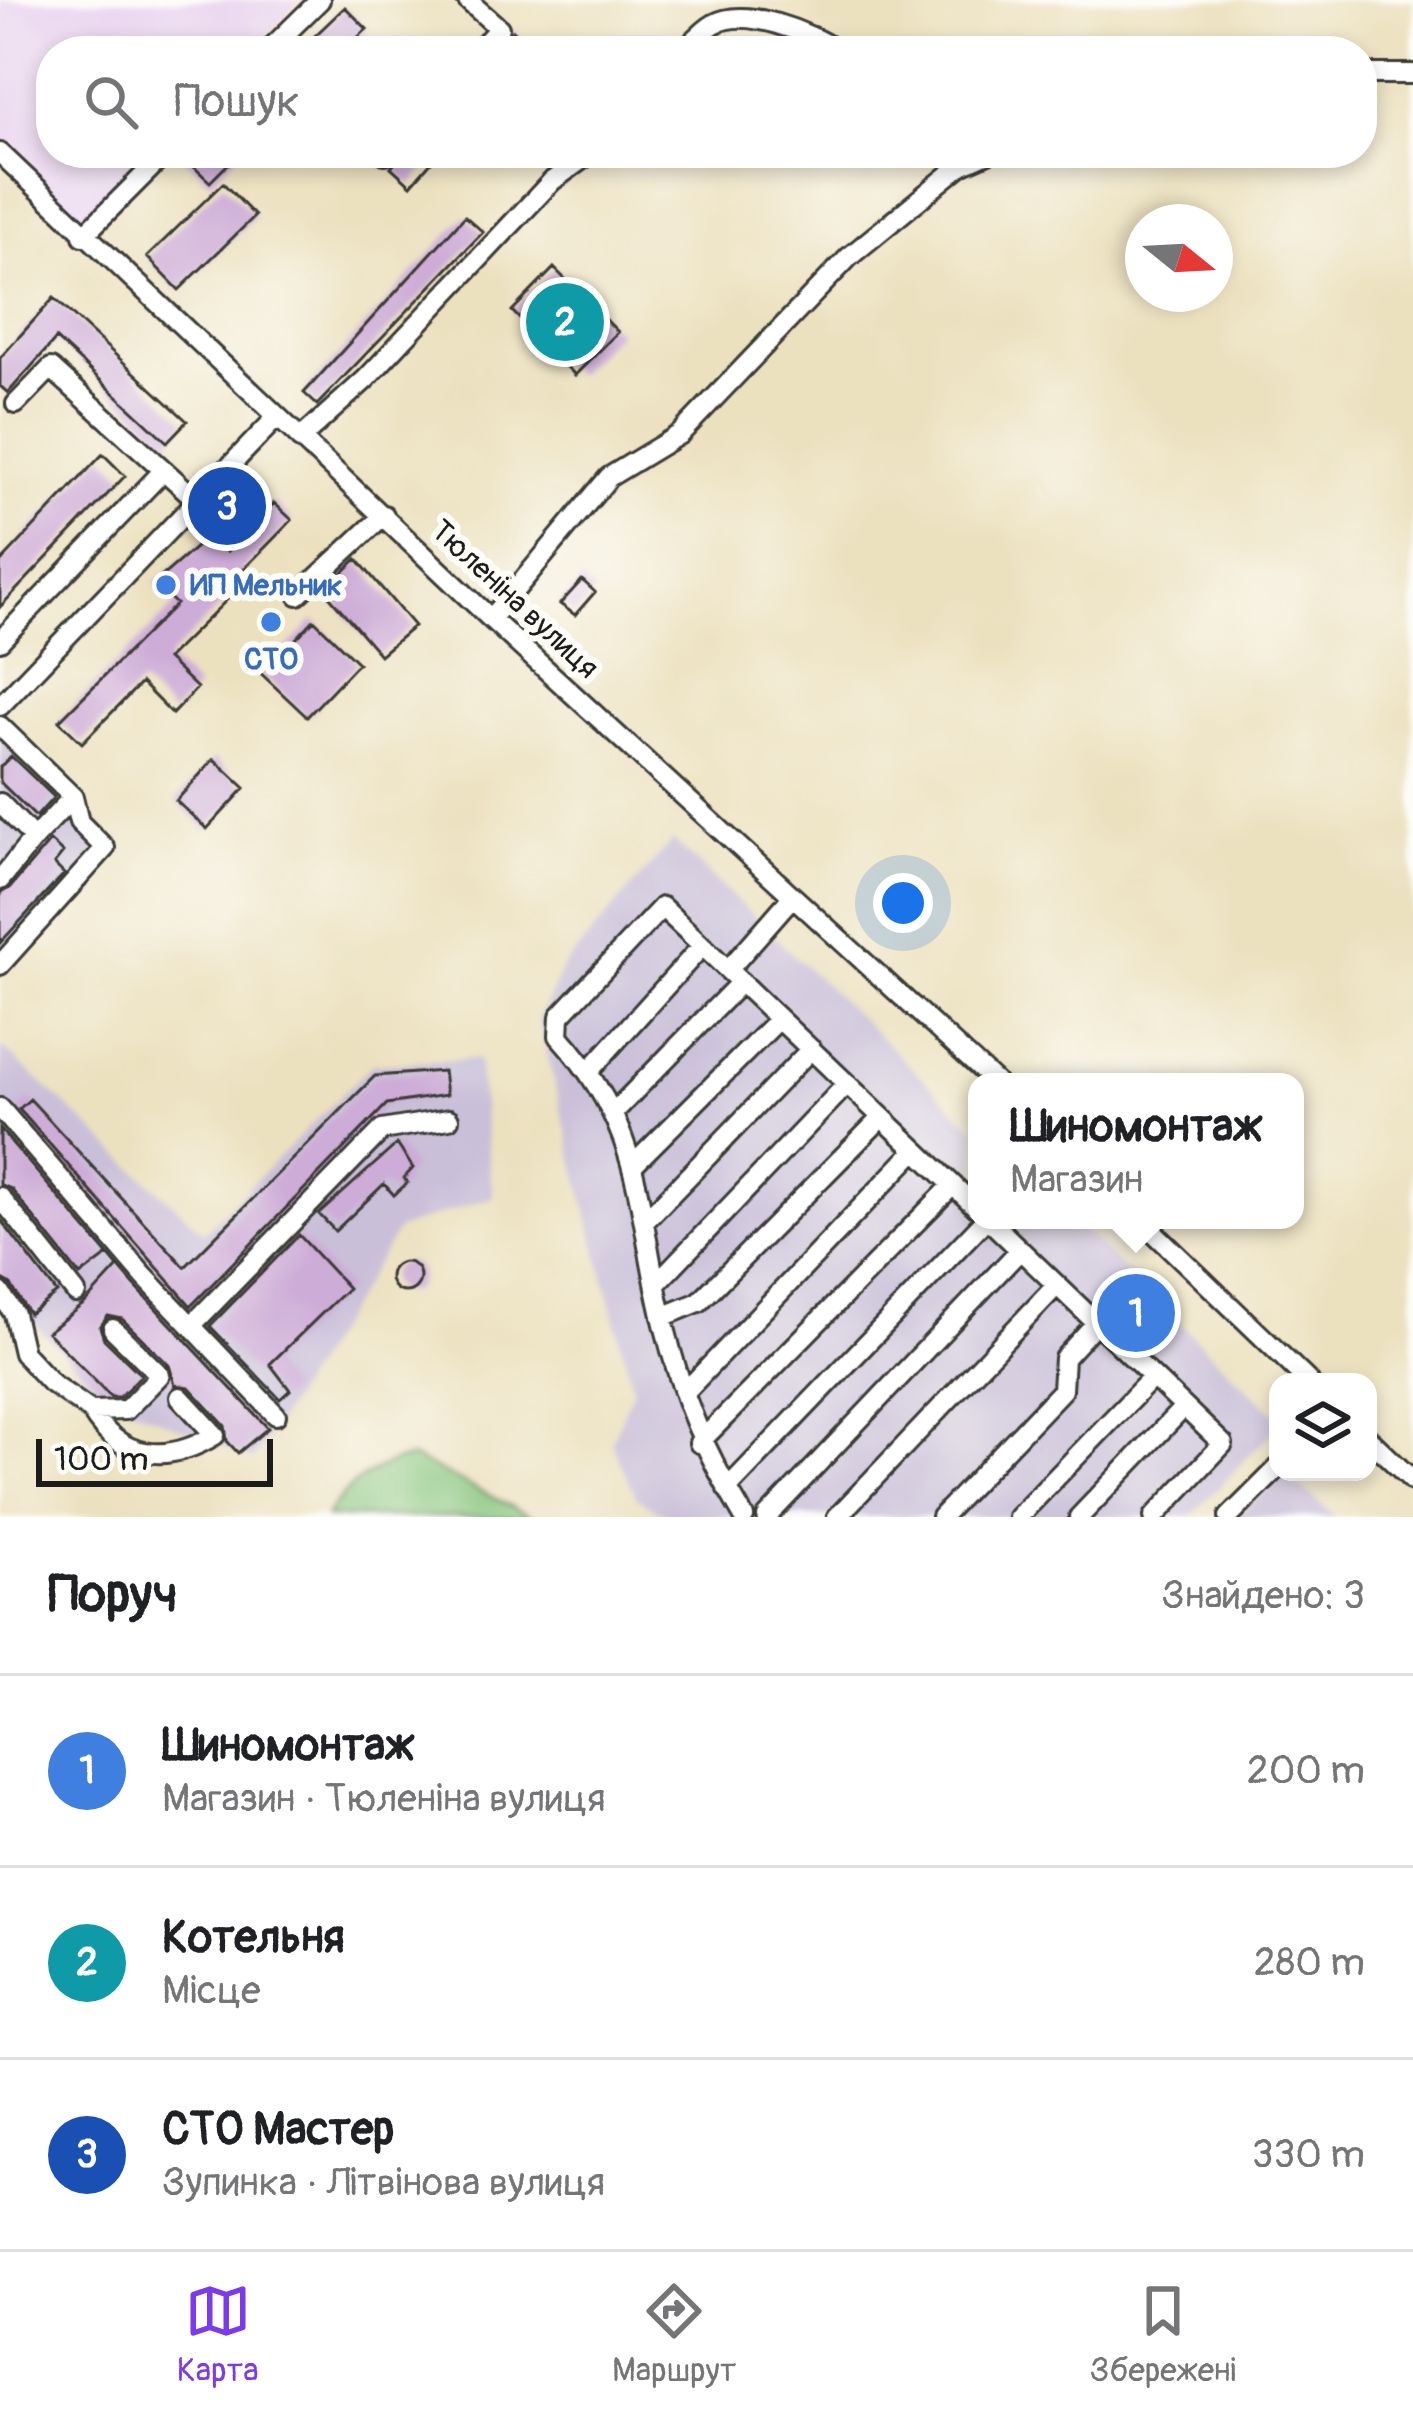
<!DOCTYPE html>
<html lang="uk">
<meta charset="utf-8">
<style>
:root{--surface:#fff;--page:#f6f6f6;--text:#202124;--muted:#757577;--line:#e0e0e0;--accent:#7c3aed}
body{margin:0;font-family:Pangolin,sans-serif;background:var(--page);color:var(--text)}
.controls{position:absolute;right:36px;bottom:36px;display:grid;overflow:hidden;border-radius:24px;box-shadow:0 6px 18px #0003}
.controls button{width:108px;height:108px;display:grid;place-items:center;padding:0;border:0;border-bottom:3px solid var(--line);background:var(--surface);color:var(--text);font:60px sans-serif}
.compass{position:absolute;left:1125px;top:204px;width:108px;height:108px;border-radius:50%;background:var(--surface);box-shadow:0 6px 18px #0003;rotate:108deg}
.scale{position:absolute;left:36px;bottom:30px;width:237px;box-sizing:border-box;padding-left:12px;border:6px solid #1c1c1c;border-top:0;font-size:33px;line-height:42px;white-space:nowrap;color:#1c1c1c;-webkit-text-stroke:9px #fdfcf7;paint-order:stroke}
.you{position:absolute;left:903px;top:903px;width:42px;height:42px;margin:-30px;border:9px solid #fff;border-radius:50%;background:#1a73e8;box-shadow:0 0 0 18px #1a73e833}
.badge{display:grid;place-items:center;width:78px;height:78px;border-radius:50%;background:var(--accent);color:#fff;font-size:39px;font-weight:700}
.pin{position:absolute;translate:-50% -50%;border:6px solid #fff;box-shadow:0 3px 12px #0006}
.popup{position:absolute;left:968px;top:1073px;width:336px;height:156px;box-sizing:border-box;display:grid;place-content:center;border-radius:24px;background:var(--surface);filter:drop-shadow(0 3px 9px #0005);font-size:39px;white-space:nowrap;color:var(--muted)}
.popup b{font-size:45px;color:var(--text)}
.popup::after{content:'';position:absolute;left:50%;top:100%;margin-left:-24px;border:24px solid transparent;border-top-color:var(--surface)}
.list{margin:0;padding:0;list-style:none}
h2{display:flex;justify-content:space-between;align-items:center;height:156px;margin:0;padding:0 48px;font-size:51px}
h2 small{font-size:39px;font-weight:400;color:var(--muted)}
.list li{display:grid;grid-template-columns:78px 1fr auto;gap:36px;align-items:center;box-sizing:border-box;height:192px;padding:0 48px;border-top:3px solid var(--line)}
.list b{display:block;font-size:45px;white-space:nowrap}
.list p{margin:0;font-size:39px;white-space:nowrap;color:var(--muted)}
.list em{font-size:39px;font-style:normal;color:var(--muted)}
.icon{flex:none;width:66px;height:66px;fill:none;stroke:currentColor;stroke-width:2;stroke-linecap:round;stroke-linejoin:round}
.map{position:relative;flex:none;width:1413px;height:1517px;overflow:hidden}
.search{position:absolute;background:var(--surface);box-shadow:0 6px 18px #0003;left:36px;right:36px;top:36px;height:132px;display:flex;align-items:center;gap:30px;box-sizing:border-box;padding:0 42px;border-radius:48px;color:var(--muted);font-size:45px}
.sheet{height:732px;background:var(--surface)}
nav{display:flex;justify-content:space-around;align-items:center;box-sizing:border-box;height:168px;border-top:3px solid var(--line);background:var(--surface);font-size:33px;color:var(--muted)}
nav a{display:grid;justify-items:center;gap:6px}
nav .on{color:var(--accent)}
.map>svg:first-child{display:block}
</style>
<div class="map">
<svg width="1413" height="1517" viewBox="0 0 1413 1517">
<rect width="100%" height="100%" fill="#fdfcf7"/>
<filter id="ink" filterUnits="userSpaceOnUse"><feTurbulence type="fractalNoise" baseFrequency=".00833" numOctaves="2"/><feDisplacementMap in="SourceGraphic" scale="24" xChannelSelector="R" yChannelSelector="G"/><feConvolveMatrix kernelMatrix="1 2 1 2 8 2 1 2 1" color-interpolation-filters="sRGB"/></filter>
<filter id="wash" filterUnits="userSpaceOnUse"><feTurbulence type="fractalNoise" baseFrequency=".004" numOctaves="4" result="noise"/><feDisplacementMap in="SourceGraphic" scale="48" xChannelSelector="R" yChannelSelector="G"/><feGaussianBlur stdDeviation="2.7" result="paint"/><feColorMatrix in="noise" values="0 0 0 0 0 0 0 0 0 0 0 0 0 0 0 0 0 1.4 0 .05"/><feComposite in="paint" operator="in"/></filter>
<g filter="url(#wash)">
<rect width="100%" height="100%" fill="#ece1bf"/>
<path fill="#e8d2ef" d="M0,0H301L251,51H51V153H150L83,222L0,140Z"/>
<path fill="#c9bfd8" d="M0,731L118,846L0,973Z
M673,840L977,1130V1220H1072L1278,1417V1426L1190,1517H669L637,1498L611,1442L633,1389L538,1020L563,967Z
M0,1045L204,1232L372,1064L478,1059L493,1197L398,1229L253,1460L106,1396L0,1289Z
M1284,1472L1335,1517H1236Z"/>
<path fill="#87c57b" stroke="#52704c" stroke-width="3" d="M412,1458L533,1517H326C345,1486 376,1463 412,1458Z"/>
<g id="blocks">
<path fill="#cdacd7" d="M345,7L367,29L343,51H299Z
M513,30L536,51H496Z
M179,153H239L210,182Z
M403,153H439L411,185L391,167Z
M223,183L255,216L179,290L147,257Z
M465,216L483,232L317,405L304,393Z
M554,268L618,332L575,375L512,311Z
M54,298L187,421L167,442L56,339L8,393L0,386V358Z
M103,454L125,476L0,607V563Z
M274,503L292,520L242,571L249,578L167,659L197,688L172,714L141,683L82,743L59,721L176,604L154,583L211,534L227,551Z
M357,559L414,626L380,655L324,590Z
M582,580L595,592L575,615L560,604Z
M314,620L358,663L307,717L252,665L264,653L274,662Z
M11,756L54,797L36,817L0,782V767Z
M214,759L245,788L207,829L176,801Z
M50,841L63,853L54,864L64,874L0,943V893L10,888Z
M443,1071L446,1095L387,1104L191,1306L19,1109L30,1099L185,1267L375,1076Z
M0,1129L134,1285L268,1428L238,1453L227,1441L225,1426L189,1387L175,1385L169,1365L122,1319L108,1316L100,1327L104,1339L141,1375L120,1397H111L47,1332L85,1303L118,1267L108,1255L80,1276L11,1189L0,1184Z
M397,1144L413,1168L404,1178L407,1183L394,1195L384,1184L335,1231L319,1214Z
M0,1219L57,1293L29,1314L11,1285L0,1278Z
M299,1235L348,1288L270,1364L290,1390L280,1399L210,1326Z
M390 1277a15 15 0 1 1 30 0a15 15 0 1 1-30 0Z"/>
</g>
</g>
<g filter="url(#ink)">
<use href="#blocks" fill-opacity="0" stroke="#3b3a34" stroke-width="3"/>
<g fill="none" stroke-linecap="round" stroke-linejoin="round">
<defs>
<path id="minor" d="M467,0L499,28L478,51
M268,51L320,0
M684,51C693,42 703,30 714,24C745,6 811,33 837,51
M1362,74H1413
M0,153L491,619L995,1082
M385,154L386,153
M83,236L166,153
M16,404L51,368L199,502
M300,439L366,379L552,181L591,153
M298,595L384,515
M491,619L609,477L680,434L849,257L961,165L988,153
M0,641L164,470
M0,706L277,417
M0,726L73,797L79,822L105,848L0,965
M0,803L34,838L0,880
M34,838L73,797
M728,970L792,897
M590,1070L702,946
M0,1108L144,1276L276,1415
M614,1112L741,982
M633,1165L779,1019
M0,1197L76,1293
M646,1220L811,1049
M989,1220L1223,1444L1154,1517
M1141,1220L1309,1382
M657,1283L847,1084
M0,1292L14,1314L23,1353L51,1383L91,1411L126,1410L160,1375L113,1329
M662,1317L699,1302L882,1117
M191,1326L382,1130L449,1119
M685,1392L916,1150
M91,1411C120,1460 168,1464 215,1435L180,1397
M1368,1438L1413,1481
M699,1443L953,1185
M727,1489L985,1220
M744,1517C705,1452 682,1398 664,1324C635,1206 646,1133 559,1036L560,1016L662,907L977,1208
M767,1517L1020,1250
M837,1517L1057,1285
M941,1517L1062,1390L1064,1358L1096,1323
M1018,1517L1153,1377
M1079,1517L1184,1407
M1229,1517L1278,1468"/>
</defs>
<use href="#minor" stroke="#3b3a34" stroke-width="24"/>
<use href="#minor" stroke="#fff" stroke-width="18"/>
</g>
</g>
<g fill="#3f7fe0" stroke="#fdfcf7" stroke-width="4.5">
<circle cx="166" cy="585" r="12"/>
<circle cx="271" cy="622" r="12"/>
</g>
<g text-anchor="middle" stroke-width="12" stroke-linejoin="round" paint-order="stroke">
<g font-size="30" font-weight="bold" fill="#366cbe" stroke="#fdfcf7" text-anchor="start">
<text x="190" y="595">ИП Мельник</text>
<text x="271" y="669" text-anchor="middle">СТО</text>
</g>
<g font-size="30" fill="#1c1c1c" stroke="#fdfcf7">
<text transform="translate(515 599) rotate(43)" y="10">Тюленіна вулиця</text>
</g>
</g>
</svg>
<div class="controls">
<button><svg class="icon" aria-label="layers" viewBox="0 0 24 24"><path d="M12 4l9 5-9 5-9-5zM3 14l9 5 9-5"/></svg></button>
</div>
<svg class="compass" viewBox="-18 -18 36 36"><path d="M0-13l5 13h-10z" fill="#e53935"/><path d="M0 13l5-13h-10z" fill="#757577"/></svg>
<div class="scale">100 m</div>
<div class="you"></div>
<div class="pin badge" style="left:1136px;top:1313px;background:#3f7fe0">1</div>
<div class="popup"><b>Шиномонтаж</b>Магазин</div>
<div class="pin badge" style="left:565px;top:322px;background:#0f9aa8">2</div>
<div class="pin badge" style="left:227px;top:506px;background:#1a4fb4">3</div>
<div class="search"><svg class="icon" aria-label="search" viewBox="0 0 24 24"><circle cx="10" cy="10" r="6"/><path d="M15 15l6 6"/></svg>Пошук</div>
</div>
<section class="sheet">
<h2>Поруч<small>Знайдено: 3</small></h2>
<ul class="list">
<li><span class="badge" style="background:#3f7fe0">1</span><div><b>Шиномонтаж</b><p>Магазин · Тюленіна вулиця</p></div><em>200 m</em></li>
<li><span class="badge" style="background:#0f9aa8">2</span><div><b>Котельня</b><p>Місце</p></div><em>280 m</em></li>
<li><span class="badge" style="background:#1a4fb4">3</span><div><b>СТО Мастер</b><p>Зупинка · Літвінова вулиця</p></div><em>330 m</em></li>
</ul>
</section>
<nav>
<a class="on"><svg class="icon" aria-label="map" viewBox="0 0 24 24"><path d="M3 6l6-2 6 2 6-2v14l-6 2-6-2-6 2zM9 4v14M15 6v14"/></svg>Карта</a>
<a><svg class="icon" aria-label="directions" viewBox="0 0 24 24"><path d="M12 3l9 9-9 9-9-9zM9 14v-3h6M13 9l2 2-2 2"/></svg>Маршрут</a>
<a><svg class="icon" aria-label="saved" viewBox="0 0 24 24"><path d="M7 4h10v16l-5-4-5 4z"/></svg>Збережені</a>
</nav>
